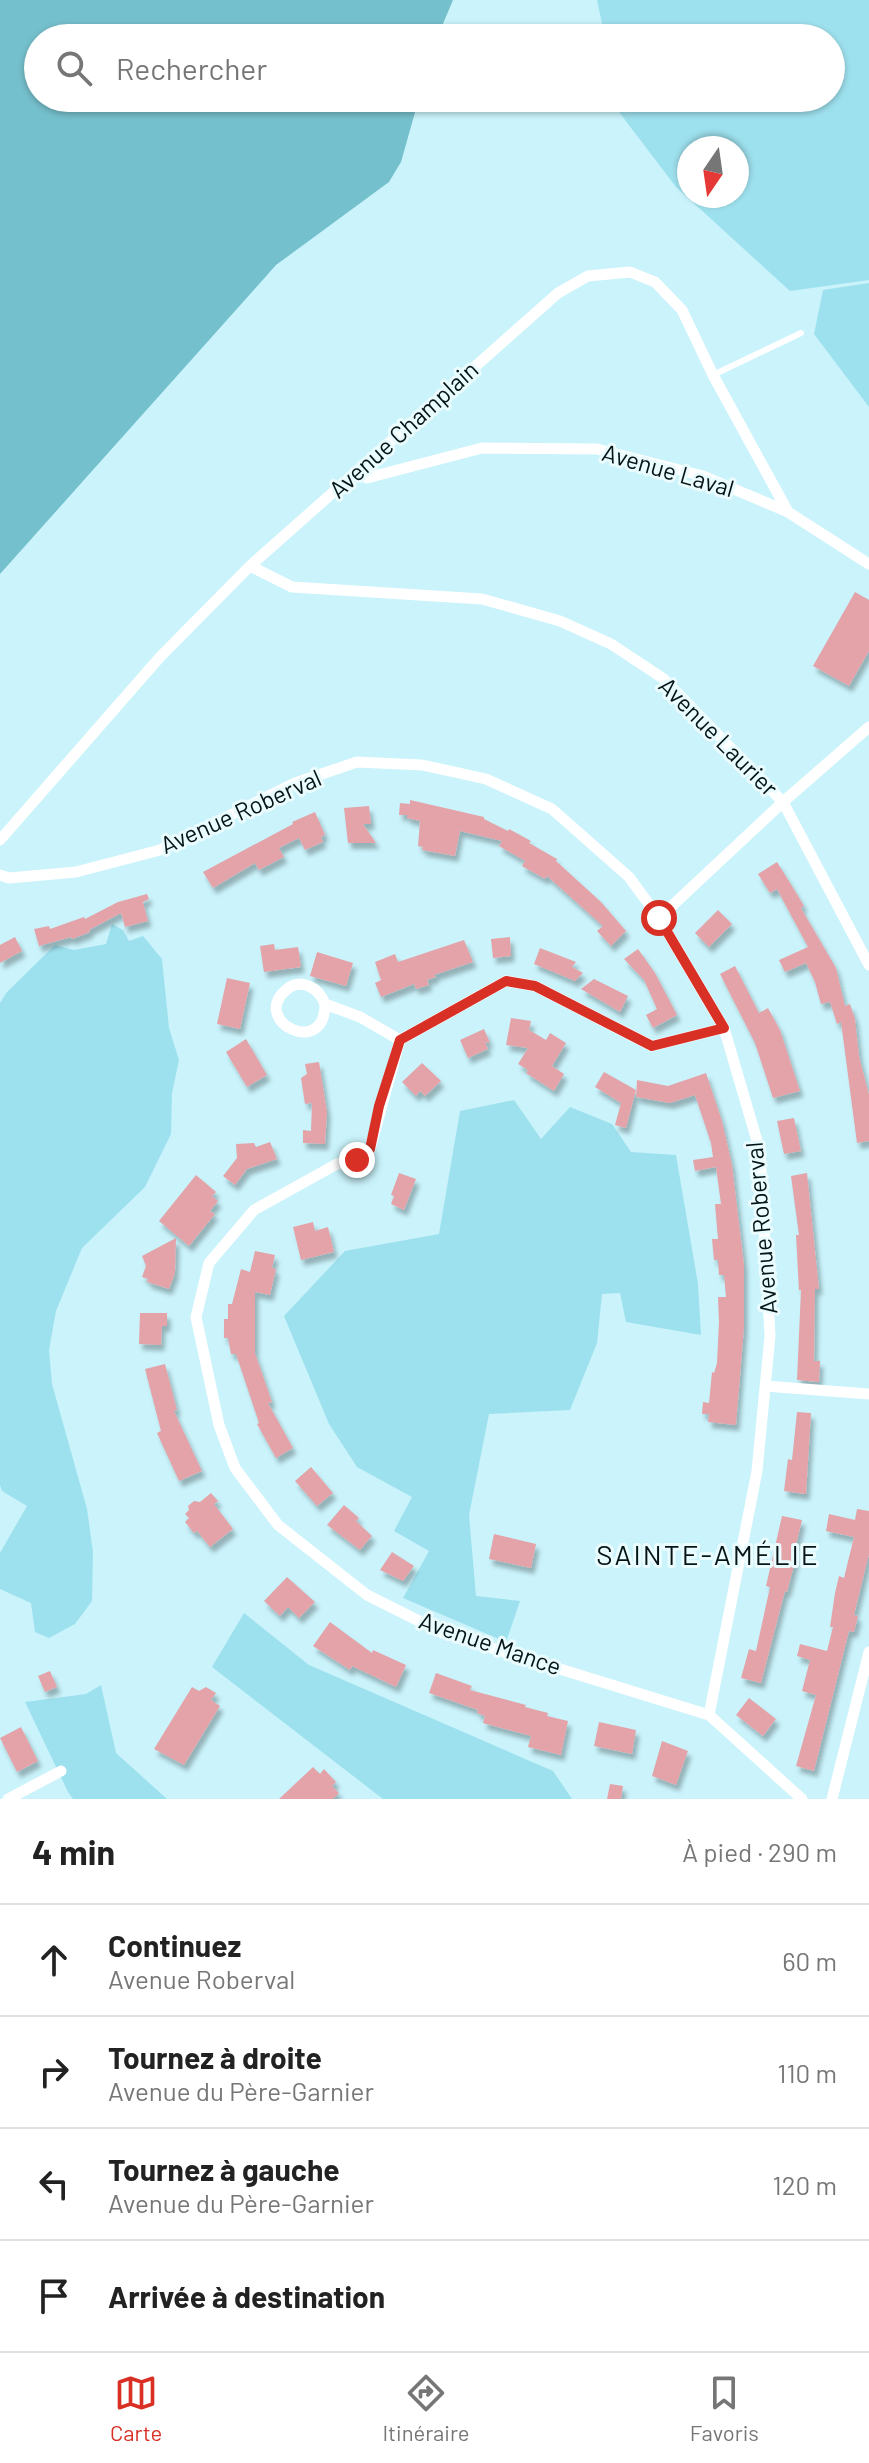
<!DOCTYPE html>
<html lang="fr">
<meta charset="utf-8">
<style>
:root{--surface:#fff;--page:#f6f6f6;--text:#222;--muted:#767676;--line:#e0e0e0;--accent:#d93025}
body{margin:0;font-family:Barlow,sans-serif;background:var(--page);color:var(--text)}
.compass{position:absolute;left:677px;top:136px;width:72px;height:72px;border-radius:50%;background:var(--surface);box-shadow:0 2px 6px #0004;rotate:193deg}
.stop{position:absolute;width:24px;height:24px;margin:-18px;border:6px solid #d93025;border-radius:50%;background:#fff}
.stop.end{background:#d93025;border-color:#fff;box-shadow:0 2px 8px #0008}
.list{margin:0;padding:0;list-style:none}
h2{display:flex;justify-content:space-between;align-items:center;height:104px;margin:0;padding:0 32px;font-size:34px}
h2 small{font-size:26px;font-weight:400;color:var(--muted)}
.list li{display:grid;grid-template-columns:52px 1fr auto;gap:24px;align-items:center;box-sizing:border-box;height:112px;padding:0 32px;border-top:2px solid var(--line)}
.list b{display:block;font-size:30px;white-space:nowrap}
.list p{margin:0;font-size:26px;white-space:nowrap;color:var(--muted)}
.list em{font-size:26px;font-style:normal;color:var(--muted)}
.icon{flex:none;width:44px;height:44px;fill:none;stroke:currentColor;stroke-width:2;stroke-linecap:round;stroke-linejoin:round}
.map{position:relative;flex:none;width:869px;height:1799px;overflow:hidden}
.search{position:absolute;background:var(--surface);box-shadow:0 2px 6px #0004;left:24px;right:24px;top:24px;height:88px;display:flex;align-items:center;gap:20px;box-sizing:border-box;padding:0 28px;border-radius:44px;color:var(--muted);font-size:30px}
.sheet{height:552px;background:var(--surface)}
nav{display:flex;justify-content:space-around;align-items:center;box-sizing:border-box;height:112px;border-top:2px solid var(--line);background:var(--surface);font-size:22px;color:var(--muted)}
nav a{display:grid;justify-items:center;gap:4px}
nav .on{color:var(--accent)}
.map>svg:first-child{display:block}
</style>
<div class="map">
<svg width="869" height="1799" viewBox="0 0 869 1799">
<defs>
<filter id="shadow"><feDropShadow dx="3.5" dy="6" stdDeviation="2" flood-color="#0004"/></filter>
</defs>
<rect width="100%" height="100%" fill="#caf3fb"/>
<path fill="#9ee1ee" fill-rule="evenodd" d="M597,0H869V280L790,291L676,187L619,112L616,98H831V38H605ZM737,148V196H689V148Z
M869,283V407L814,334L823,290Z
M112,924L123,930L129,941L143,936L162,959L169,1028L179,1060L172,1093L171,1134L145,1187L82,1248L56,1311L49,1350L52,1384L87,1509L93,1552L92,1601L75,1624L49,1638L35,1632L31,1603L0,1589V1553L27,1506L2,1491L0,1485V1003L7,992L55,945L74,950L106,944Z
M514,1100L541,1139L570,1107L612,1124L631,1152L676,1155L698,1284L701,1335L626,1322L620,1293L602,1294L597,1343L570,1410L489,1414L469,1515L476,1596L520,1601L506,1642L403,1598L429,1551L394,1531L412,1497L357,1467L329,1424L284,1316L345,1251L439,1234L460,1111Z
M244,1613L309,1665L553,1771L572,1799H383L212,1667Z
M101,1685L116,1753L167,1799H73L68,1792L25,1702L86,1694Z"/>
<path fill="#75c0cd" d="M0,0H453L437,38H38V98H419L401,162L389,182L276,265L0,574Z"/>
<path fill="#e3a3a8" filter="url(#shadow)" d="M855,592L869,600V651L849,686L813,666Z
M410,800L484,817V819L508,831L509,829L531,841L529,843L557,859L556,861L601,902L626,931L611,946L597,931L603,926L547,876L545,879L522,866L525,861L499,846L502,841L460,831L455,856L422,850L423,847L418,846L420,821L407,818V815H399L400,803L410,804Z
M369,806L371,824H363L376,843H348L344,808Z
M315,812L325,835L321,837L323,842L305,850L299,838L279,848L284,857L259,870L255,863L213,888L203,872L293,824L292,822Z
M777,862L795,891L804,906L801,908L836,968L845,1006L850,1004L855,1019L859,1056L869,1095V1141L857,1143L841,1022L837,1024L830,1002L821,1004L815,982L806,963L785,972L779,960L808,947L777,889L770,893L758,874Z
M147,894L149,899L143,902L148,921L125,927L121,913L89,930L90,932L72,939L71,937L39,946L34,929L49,926L50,929L84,917L85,919L118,902Z
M718,910L732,924L709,947L695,933Z
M15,937L22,951L0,963V945Z
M510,937L511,956L493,958L491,939Z
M464,940L473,962L434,975L436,977L427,980L429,985L416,989L414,984L381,997L375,983L381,980L375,962L395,954L398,962Z
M274,944L275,950L298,947L301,967L264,972L260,946Z
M540,948L576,962L572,967L583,973L575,981L534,964Z
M638,949L655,973L677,1015L653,1028L646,1015L657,1009L644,980L624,959Z
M317,952L353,963L346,986L310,976Z
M735,966L759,1013L768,1008L780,1030L800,1091L773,1098L755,1043L720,974Z
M227,978L250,983L240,1029L217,1024Z
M594,979L628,996L620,1012L581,989Z
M511,1018L531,1021L529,1030L546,1040L550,1033L566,1043L552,1066L564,1074L554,1091L526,1073L528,1070L518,1064L528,1048L506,1045Z
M484,1029L490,1043L485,1042L488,1049L468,1058L460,1040Z
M246,1039L267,1075L247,1087L226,1052Z
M319,1062L327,1112L325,1144L303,1143V1130L311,1131L312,1103L305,1104L301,1078L307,1074L305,1064Z
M422,1063L441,1081L425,1096L420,1091L416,1096L402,1082Z
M604,1072L636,1090L626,1128L615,1125L621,1103L595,1087Z
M706,1073L722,1121L732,1165L744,1265V1327L736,1425L708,1422L709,1414H702L703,1402L709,1403L712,1372L714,1373L717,1363L719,1322L718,1297H726L724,1275H719L718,1260H714L712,1239H718L715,1204H721L716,1167L695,1171L693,1160L713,1157L711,1143L695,1095L670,1103L636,1097L637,1080L668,1086Z
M794,1118L801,1151L784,1154L777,1121Z
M270,1142L277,1159L247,1169L235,1185L223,1176L237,1158L236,1144L254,1143L256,1147Z
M399,1173L416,1179L404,1210L391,1204L394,1196L391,1195Z
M807,1173L819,1289H815L814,1361H820L819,1382L797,1380L801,1290H799L796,1235H799L791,1176Z
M196,1175L216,1192L212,1196L218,1201L210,1211L215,1214L189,1246L159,1221Z
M313,1222L315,1231L328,1227L334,1252L301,1260L293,1227Z
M176,1238L175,1273L169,1289L147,1282L148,1279L142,1277L146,1266L142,1256Z
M255,1251L275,1255L272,1268L276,1269L270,1295L255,1292V1353L272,1402L268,1403L293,1448L276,1458L257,1424L259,1423L236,1354H231L228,1338H224V1319H228V1304H232L241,1269L250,1272Z
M140,1313H167V1326H162L161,1345L139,1344Z
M165,1364L177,1410L174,1411L202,1471L179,1481L157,1433L161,1431L145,1369Z
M797,1412L811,1413L806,1494L784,1491L788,1459L792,1460Z
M311,1467L333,1493L317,1506L295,1481Z
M211,1493L218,1501L214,1504L233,1529L210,1547L197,1531L194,1533L185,1522L189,1518L185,1514L189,1510L188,1506L194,1501L200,1502Z
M344,1505L359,1518L356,1521L372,1536L360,1550L327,1525Z
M857,1509L869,1511V1554L854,1615L858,1616L854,1632L849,1631L814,1771L796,1766L816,1695L802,1691L810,1660L797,1656L800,1644L827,1651L833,1627H830L835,1593L839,1576L844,1578L854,1537L826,1531L829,1514L855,1520Z
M782,1516L802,1520L794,1553L797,1554L787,1592L785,1591L761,1683L741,1678L749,1649L756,1651L770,1587L766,1586Z
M494,1534L536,1544L531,1568L489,1559Z
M392,1552L414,1566L403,1581L380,1570Z
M287,1577L315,1602L299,1618L288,1607L280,1616L264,1601Z
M330,1622L372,1653L373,1650L406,1665L396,1687L352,1666L350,1670L313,1646Z
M50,1671L57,1687L45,1692L38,1676Z
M436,1673L472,1686L470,1690L526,1705L525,1707L548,1713L547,1716L568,1721L561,1755L528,1747L531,1736L483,1723L485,1716L477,1713L478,1710L429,1693Z
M192,1687L199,1691L206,1687L216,1693L211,1700L220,1706L184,1765L154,1749Z
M749,1698L776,1719L763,1736L736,1715Z
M599,1722L636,1730L632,1754L594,1746Z
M21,1727L38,1761L17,1772L0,1738Z
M662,1741L688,1751L676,1785L652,1776Z
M313,1767L320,1774L324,1769L336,1782L332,1786L339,1793L333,1799H279Z
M610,1784L623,1786L621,1799H607Z"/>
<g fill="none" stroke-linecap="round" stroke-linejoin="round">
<path stroke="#fff" stroke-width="6" d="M713,375L801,333"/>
<path stroke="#fff" stroke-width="11" d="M358,471L367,478L482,448L597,449L703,476L788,512L869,564
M250,566L292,587L482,599L560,621L611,644L664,679L783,802L869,965
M0,840L160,657L250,566L558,293L588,276L630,272L655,282L682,310L713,375L788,512
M0,875L9,878L76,872L160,850L295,783L357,762L422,765L486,779L552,809L629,877L659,918L724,1028L760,1151L770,1336L757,1471L709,1715
M659,918L783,802L869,727
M325,1004C325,1059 250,1021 286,990C301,977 319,988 325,1004L360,1017L400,1040L506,981L535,986L652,1046L724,1028
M400,1040L370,1149L357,1160L337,1164L254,1210L209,1263L196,1317L219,1425L235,1468L278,1525L367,1595L443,1633L709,1715L802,1799
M765,1386L869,1394
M8,1799L61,1771
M832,1799L869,1652"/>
</g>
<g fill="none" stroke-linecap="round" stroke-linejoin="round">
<path stroke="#d93025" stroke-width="10" d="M357,1160L370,1149L379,1106L400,1040L506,981L535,986L652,1046L724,1028L659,918"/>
</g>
<g text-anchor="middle" stroke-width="6" stroke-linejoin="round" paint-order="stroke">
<g font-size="24" fill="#051417" stroke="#ebfcff">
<text transform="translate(404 430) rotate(-42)" y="8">Avenue Champlain</text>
<text transform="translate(668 471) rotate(16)" y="8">Avenue Laval</text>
<text transform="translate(718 737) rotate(45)" y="8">Avenue Laurier</text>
<text transform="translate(241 812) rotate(-24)" y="8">Avenue Roberval</text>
<text transform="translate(762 1228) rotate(-95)" y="8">Avenue Roberval</text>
<text transform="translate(490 1644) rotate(19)" y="8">Avenue Mance</text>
</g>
<g font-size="28" letter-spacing="2" fill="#051417" stroke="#ebfcff">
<text x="708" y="1565">SAINTE-AMÉLIE</text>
</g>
</g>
</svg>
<svg class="compass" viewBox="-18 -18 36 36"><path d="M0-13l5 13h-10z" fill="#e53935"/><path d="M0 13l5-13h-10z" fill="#767676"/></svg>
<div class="stop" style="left:659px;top:918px"></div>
<div class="stop end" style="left:357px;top:1160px"></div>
<div class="search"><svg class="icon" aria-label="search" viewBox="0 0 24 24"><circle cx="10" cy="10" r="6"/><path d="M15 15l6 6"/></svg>Rechercher</div>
</div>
<section class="sheet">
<h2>4 min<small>À pied · 290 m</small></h2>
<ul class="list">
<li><svg class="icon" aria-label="ahead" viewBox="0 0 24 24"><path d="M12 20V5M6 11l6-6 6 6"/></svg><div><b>Continuez</b><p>Avenue Roberval</p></div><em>60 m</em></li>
<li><svg class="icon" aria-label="right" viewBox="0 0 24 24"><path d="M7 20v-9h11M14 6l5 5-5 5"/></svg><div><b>Tournez à droite</b><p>Avenue du Père-Garnier</p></div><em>110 m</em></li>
<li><svg class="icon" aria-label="left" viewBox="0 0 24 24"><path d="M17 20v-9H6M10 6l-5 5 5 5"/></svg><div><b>Tournez à gauche</b><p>Avenue du Père-Garnier</p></div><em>120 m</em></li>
<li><svg class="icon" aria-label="arrive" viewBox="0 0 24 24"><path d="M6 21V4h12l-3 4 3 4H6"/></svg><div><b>Arrivée à destination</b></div></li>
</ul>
</section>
<nav>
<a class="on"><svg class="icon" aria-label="map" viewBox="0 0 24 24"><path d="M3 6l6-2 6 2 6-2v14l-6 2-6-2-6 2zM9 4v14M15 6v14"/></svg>Carte</a>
<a><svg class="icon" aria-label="directions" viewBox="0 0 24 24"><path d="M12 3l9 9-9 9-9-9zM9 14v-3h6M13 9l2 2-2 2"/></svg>Itinéraire</a>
<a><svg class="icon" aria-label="saved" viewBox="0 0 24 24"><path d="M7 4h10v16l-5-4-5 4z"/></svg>Favoris</a>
</nav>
